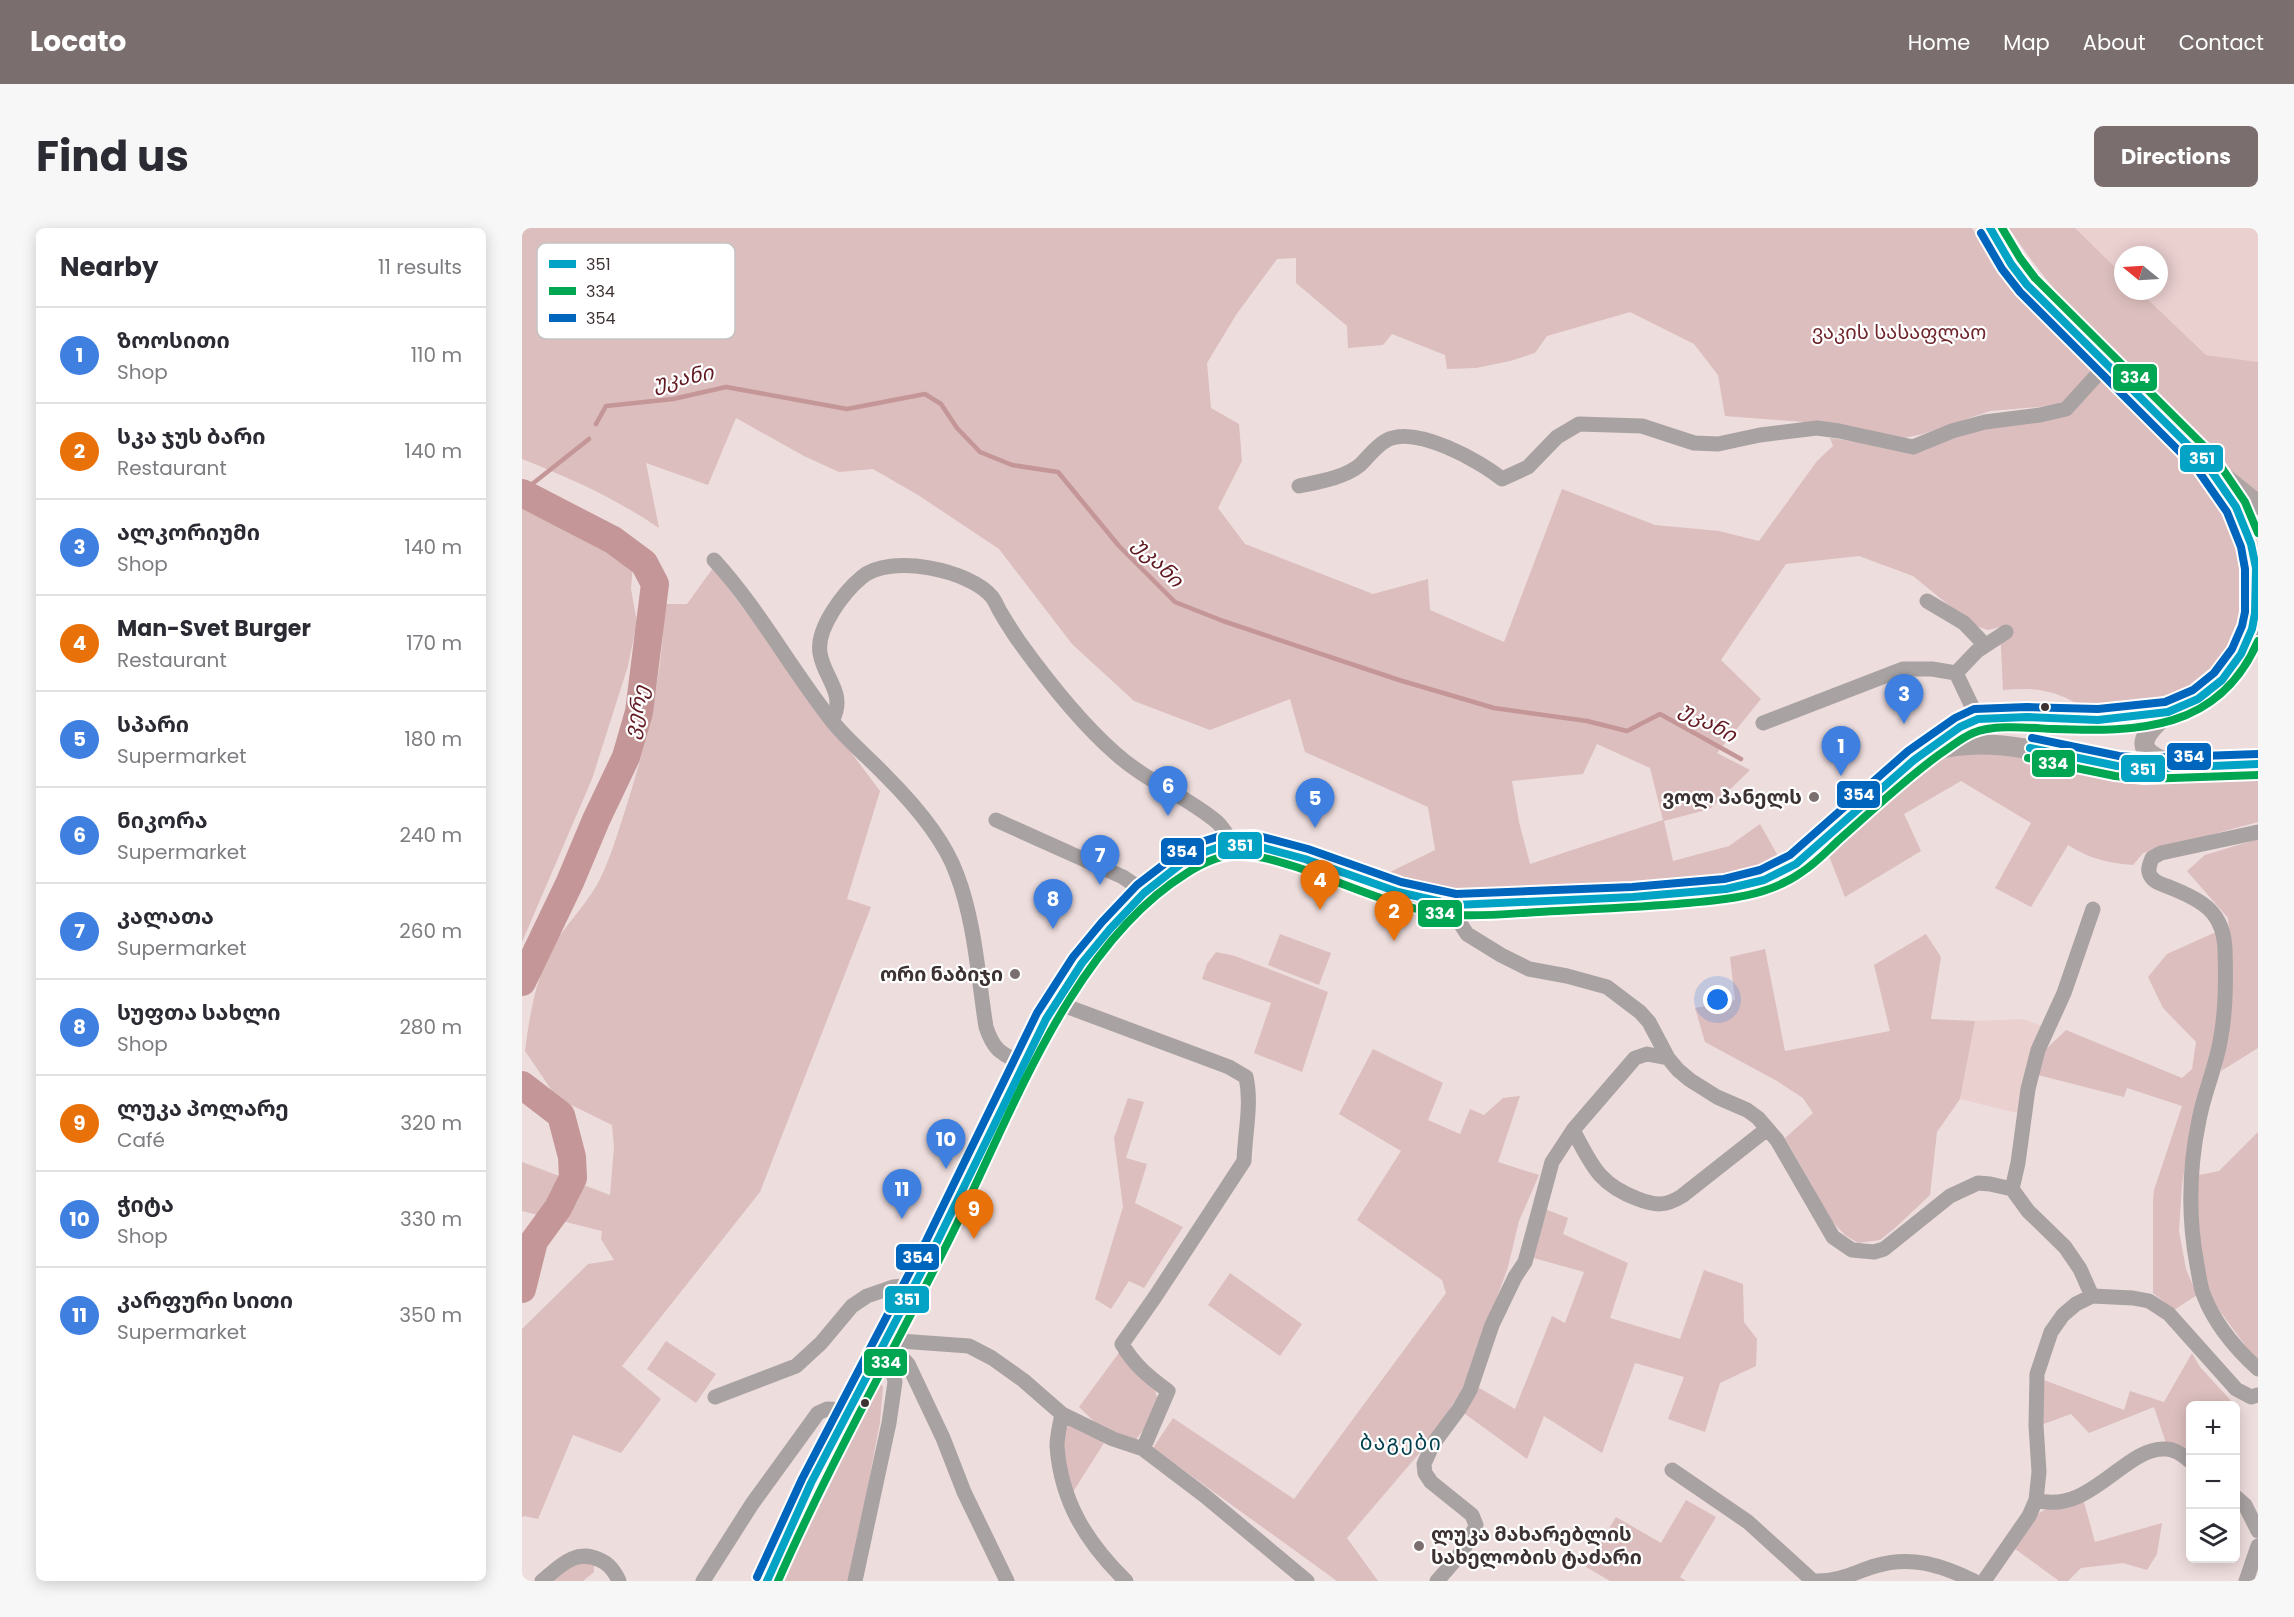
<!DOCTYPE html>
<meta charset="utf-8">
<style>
:root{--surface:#fff;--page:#f7f7f7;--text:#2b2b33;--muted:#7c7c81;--line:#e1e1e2;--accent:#7b6e6e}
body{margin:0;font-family:Poppins,"Noto Sans Georgian",sans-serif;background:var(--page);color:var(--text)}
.controls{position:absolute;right:18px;bottom:18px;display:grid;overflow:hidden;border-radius:9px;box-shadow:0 3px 15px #0003}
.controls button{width:54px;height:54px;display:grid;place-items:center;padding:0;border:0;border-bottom:2px solid var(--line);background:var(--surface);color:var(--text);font:30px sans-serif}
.compass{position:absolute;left:1592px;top:18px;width:54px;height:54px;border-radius:50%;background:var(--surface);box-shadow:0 3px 15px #0003;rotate:288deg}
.you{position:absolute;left:1196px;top:772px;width:21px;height:21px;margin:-15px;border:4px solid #fff;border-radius:50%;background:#1a73e8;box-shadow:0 0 0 9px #1a73e833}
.badge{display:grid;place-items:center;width:39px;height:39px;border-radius:50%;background:var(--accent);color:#fff;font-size:20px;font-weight:700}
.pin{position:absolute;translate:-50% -50px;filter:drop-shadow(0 2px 3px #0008)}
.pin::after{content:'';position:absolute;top:32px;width:21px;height:18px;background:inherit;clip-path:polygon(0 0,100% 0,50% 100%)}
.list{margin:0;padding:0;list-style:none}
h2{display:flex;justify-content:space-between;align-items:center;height:78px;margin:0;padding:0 24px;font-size:26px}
h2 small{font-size:20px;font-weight:400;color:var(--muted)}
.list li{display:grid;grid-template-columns:39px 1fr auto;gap:18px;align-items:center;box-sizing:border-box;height:96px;padding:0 24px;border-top:2px solid var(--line)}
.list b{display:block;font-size:22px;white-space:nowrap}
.list p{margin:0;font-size:20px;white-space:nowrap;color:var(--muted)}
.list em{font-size:20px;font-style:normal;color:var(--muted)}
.icon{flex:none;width:33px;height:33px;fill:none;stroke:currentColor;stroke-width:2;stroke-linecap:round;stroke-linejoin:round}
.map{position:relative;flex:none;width:1736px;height:1353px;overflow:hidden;border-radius:9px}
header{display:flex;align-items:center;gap:36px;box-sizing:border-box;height:84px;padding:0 30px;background:var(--accent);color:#fff}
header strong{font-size:28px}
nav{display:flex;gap:33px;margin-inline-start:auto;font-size:21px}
.intro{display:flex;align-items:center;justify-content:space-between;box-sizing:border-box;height:144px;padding:0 36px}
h1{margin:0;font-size:42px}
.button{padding:15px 27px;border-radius:9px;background:var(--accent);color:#fff;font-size:21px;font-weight:700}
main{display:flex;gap:36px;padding:0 36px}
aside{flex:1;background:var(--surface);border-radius:9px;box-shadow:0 3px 15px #0003}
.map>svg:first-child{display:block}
</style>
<header>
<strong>Locato</strong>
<nav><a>Home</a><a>Map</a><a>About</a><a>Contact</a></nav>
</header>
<div class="intro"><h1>Find us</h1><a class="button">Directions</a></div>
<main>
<aside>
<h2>Nearby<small>11 results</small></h2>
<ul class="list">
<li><span class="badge" style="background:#3f7fe0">1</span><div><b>ზოოსითი</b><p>Shop</p></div><em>110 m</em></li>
<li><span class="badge" style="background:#e8710a">2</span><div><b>სკა ჯუს ბარი</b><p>Restaurant</p></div><em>140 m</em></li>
<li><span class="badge" style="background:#3f7fe0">3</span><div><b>ალკორიუმი</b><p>Shop</p></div><em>140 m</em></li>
<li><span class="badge" style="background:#e8710a">4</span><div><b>Man-Svet Burger</b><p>Restaurant</p></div><em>170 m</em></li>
<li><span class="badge" style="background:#3f7fe0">5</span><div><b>სპარი</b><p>Supermarket</p></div><em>180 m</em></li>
<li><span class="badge" style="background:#3f7fe0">6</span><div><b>ნიკორა</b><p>Supermarket</p></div><em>240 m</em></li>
<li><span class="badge" style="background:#3f7fe0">7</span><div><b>კალათა</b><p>Supermarket</p></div><em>260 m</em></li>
<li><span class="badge" style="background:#3f7fe0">8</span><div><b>სუფთა სახლი</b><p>Shop</p></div><em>280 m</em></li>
<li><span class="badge" style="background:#e8710a">9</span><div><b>ლუკა პოლარე</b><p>Café</p></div><em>320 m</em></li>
<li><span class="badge" style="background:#3f7fe0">10</span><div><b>ჭიტა</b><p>Shop</p></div><em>330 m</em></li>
<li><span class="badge" style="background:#3f7fe0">11</span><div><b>კარფური სითი</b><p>Supermarket</p></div><em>350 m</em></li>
</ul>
</aside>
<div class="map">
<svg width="1736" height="1353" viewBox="0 0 1736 1353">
<rect width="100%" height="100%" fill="#edd"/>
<path fill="#ebd0d0" d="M1553,0H1736V134L1684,127L1617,63H1637V27H1601V47Z
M1501,791L1520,798L1499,886L1438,871L1453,793Z"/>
<path fill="#dbbebd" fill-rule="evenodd" d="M0,0H1450L1471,38L1492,65L1569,143L1540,177L1468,183L1401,206L1382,210L1308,196L1203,188L1196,147L1172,116L1108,84L1025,108L1013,125L988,133L954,140L925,141L923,127L870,106L861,117L826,120L825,98L774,55V30L755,31L714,87L685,135L689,180L717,196L720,233L696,280L723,316L851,366L906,351L908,382L982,414L1040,261L1133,297L1197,303L1237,313L1295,233L1311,218L1308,210L1401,223L1429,210L1462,199L1511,193L1545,184L1578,152C1592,161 1605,178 1618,190C1642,214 1675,240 1694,268C1729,317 1733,397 1690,442C1679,454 1657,463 1642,468C1614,477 1580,481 1552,474C1547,472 1544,469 1539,468C1520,460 1501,460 1481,462L1478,399L1466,402L1451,397L1391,348L1337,328L1264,336L1199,432L1239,471L1195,525L1228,542L1188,581L1142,593L1151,633L1207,618L1238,596L1260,635L1206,652L930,667L911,664L864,646L913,622L906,579L783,524L768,471L688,502L612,473L550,416L477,321L396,267L351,241L317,244L282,228L214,190L186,257L124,235L137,300C93,270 50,251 0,231ZM1075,516L1128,540L1141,592L1008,636L997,594L990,553L1061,546Z
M1487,0H1553L1601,47V63H1617L1684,127L1736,134V268C1652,186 1551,98 1487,0Z
M0,266L91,315L111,335L109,361L115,394L106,438L70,551L0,714Z
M191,340L358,563L325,671L349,679L238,964L100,1138L139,1171L99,1225L51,1207L16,1291L2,1288L0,1290V1101L66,1036L92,1032L79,1011L80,1003L0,983V934L88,967L92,919L90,897L35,870L3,823C7,792 12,760 25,730C38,701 64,679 78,651C88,631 95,607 102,586C123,520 142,447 142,376H165Z
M1451,520L1586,544L1653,550L1713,544L1736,540V594L1621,625L1611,637C1586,635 1568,631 1546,617L1509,679L1473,660L1509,595L1439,553L1382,586L1399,623L1323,669L1303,618L1403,534Z
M1736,611V820L1699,843L1706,807L1711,743L1706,690L1665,643L1683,627Z
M1694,704L1699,728L1694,817L1668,912L1660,956L1657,1003L1664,1041L1675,1067L1652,1082L1631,1065V972L1632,962L1660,878L1605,860L1602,869L1512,846L1520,825L1544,802L1660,850L1670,841L1674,814L1641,780L1626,749L1645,726Z
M758,706L809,725L797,757L746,737Z
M1404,706L1419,729L1409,791L1453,793L1438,871L1415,904L1408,967L1373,1000L1358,1012L1336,1015L1323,1007L1302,985L1292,961L1263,910L1291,885L1281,870L1255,853L1183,814L1173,780L1213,772L1208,729L1243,721L1263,823L1368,803L1352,737Z
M694,724L713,728L806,764L780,844L732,825L749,775L680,751L685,736Z
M851,821L921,855L906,892L938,906L948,881L962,887L981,870L998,868L976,934L1017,947L997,993L986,1039L944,1155L906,1215L825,1310L856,1353H815L631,1220L651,1190L772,1271L924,1065L920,1052L835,992L879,923L817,886Z
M606,870L622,874L604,930L625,936L613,975L661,999L622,1060L607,1053L589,1081L573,1071L601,979L592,910Z
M1736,904V1135L1692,1075L1679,1043L1672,948L1697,943Z
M1023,981L1046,990L1041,1006L1106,1035L1088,1090L1158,1111L1182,1042L1221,1056L1222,1094L1235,1111L1234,1138L1198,1155L1183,1204L1146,1191L1162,1149L1113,1135L1080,1225L1022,1188L1005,1231L939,1183L954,1158L993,1181L1030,1088L1043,1095L1062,1044L1008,1029Z
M708,1045L780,1096L758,1128L686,1077Z
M144,1113L194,1146L174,1175L125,1141Z
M599,1122L631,1158L637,1174L633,1186L613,1213L589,1210L557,1179Z
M1670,1125L1678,1139L1713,1177L1668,1178V1219L1659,1227L1645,1218L1632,1179L1567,1205L1549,1186L1516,1198L1519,1151L1602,1182L1608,1163L1642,1174Z
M352,1149L356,1150L361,1159L358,1194L328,1353H254L277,1298Z
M553,1186L582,1215L549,1267L540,1209Z
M1164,1272L1194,1289L1158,1349L1164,1353H1088L1064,1339L1094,1289L1139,1315Z
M1562,1274L1573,1314L1640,1295L1635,1326L1625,1342L1601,1335L1559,1340L1546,1353H1537L1492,1320L1515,1286L1526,1280Z
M50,1334H66L72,1337V1344L61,1353H26Z"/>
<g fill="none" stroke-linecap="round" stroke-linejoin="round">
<path stroke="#c49697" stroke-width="4.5" d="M74,196L84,178L151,171L204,159L325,181L403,166L419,176L435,200L458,224L490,237L536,244L597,318L653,374L701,393L877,452L972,480L1065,493L1105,503L1138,486L1219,531
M0,264L67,211"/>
<path stroke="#c49697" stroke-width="28" d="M0,265L91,312L122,335L133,356L117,484L104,529L74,592L48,654L0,754
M0,857L39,887L50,929L51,950L36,980L12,1013L0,1061"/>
<path stroke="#a9a2a2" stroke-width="15" d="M777,258C796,254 822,250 838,237C847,228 854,218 865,212C894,197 958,233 980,251L1006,239L1035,209L1057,196L1120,198L1172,215L1196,216L1238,207L1295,200L1317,203L1391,219L1430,203L1463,194L1518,187L1544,181L1584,137
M192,332C237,381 268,440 310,493C326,513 346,529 364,548C391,575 422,610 435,647C453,694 456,749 464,799C472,823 479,825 500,836
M1405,373L1442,395L1463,417
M1456,491L1434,445L1455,423L1484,404
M310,493C325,465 302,451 298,425C294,400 322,364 340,349C368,325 448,342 470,369C474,374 476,381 479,385C484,394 490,403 496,412C524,451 558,494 593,525C624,553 664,568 695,594C701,599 706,609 711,616
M1241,495L1381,441H1410L1434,445
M474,592L601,649L623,664
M1736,604L1639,625L1630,630C1628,636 1625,641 1628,647C1632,655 1640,656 1647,659C1680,672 1702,684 1703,722C1704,750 1704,781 1699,808C1695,837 1682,864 1677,892C1667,940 1666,989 1675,1037C1677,1047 1678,1059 1682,1068C1693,1096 1714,1121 1736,1141
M933,677L936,692L945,706L979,727L1007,741L1045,748L1085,759L1118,784L1127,794L1146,830L1156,842L1168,852L1195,869L1225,882L1236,890L1255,912L1311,1009L1330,1022L1352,1024L1362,1021L1428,968L1456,955L1468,956L1490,961L1506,983L1543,1019L1558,1041L1570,1068
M533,774L707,839L724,849C730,876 723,904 722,933L633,1069L600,1116C612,1137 627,1149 646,1163L621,1221
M1051,902C1070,937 1076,956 1116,971C1134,978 1144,978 1160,968L1245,901
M1490,961L1496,935L1506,861L1516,822L1542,765L1571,681
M364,1112L447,1118L470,1130L501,1152L540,1186L591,1211L621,1221L683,1268L785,1353
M364,1112L386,1136L421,1210L442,1264L485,1353
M193,1169L274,1138L299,1115L330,1078L345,1068L371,1059L392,1057
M540,1186C538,1196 535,1208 535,1218C539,1274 565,1315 604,1353
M1150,1242L1226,1294L1291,1353
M1714,1269L1723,1277L1736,1303
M1514,1272C1568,1288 1603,1218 1644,1221C1653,1221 1661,1227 1668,1233
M20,1353C38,1338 54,1320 78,1332C88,1336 93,1344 97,1353
M181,1353L230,1276L296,1185L305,1181L326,1182
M333,1353L367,1195L373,1154L364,1112
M915,1353C930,1336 946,1319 954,1297L950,1287L909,1254L903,1245L902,1236L911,1216L937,1181L948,1162L970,1097L993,1049L1003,1034L1030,934L1051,902L1113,830L1125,826L1146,830
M1295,1353C1318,1353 1331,1345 1353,1338C1389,1327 1419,1337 1452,1353
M1462,1353L1507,1288L1514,1272L1517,1244L1514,1197L1515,1146L1529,1104L1541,1087L1554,1076L1570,1068L1611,1070L1627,1073L1647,1086L1714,1161L1729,1169L1736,1167
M1724,1353L1736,1318"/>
<path stroke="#aea4a4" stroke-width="20" d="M1468,0L1489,36L1505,57L1683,234L1736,277
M1646,484C1618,510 1609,523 1652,537
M1410,523C1473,505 1532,529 1595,538C1622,542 1649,539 1677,539C1695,538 1719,542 1736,534
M245,1353C299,1221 374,1098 437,970C477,891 507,806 560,735C591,693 647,630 700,618C727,612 757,623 783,631C833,647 881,670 933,677C978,676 1023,672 1068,670C1131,668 1220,671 1273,636C1291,624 1306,608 1322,594C1350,569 1378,543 1408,520C1422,510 1437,498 1454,492C1478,483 1519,489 1545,491C1623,496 1710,483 1731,394C1736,332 1718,282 1683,234"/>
<defs>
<path id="bus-1" d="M1508,520L1595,538L1623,541L1736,536
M245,1353L289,1255L413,1018L524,791L560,735L588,701L622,665L660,635L680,625L700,618L731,617L783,631L876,664L933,677L1111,669L1204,661L1242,652L1274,636L1392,532L1438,499L1456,491L1505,489L1576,492L1646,484L1676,471L1700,452L1719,426L1730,401L1733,385L1734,340L1729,316L1714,279L1683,234L1505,57L1489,36L1468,0"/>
<path id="bus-2" d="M1480,0L1498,30L1513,50L1691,227L1723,274L1736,305
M1506,530L1593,548L1622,551L1736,547
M256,1353C306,1239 367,1131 423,1020C485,899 545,719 665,645C679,636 696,628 712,627C732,626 752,632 771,638C821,654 882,685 934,687C967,689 1002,684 1035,683C1075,681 1115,679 1155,676C1198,672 1244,670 1280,644C1294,635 1306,622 1318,611C1351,582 1382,552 1418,526C1429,519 1439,510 1451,505C1472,496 1508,500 1531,501C1617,504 1697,503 1736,413"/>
<path id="bus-3" d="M1510,510L1597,528L1623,530L1736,526
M235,1349L280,1251L404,1013L515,785L551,729L580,694L615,657L654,627L676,615L698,608L733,607L786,621L879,654L934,666L1110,659L1202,651L1238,642L1268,627L1386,523L1433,490L1452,481L1505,479L1576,481L1643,474L1671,462L1692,445L1710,421L1720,398L1723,384V341L1719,319L1705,284L1675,241L1498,64L1480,41L1459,5"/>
</defs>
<use href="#bus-1" stroke="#fff" stroke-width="12"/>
<use href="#bus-2" stroke="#fff" stroke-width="12"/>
<use href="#bus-3" stroke="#fff" stroke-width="12"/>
<use href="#bus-1" stroke="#03a3c6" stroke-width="8"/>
<use href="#bus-2" stroke="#00a651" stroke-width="8"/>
<use href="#bus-3" stroke="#0065bd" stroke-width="8"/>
</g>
<g fill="#3d3232" stroke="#fff" stroke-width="2">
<circle cx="1523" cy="479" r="5"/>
<circle cx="343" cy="1175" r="5"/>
</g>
<g fill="#7b6e6e" stroke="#fff" stroke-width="2">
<circle cx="1292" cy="569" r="6"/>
<circle cx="493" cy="746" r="6"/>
<circle cx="897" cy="1318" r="6"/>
</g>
<g text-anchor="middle" stroke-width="4.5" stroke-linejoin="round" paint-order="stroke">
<g font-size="20" fill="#6e252b" stroke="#fff">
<text x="1377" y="111">ვაკის სასაფლაო</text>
</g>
<g font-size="20" font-weight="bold" fill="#3d3232" stroke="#fff" text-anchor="end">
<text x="1280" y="576">ვოლ პანელს</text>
<text x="481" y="753">ორი ნაბიჯი</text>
<text x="909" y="1313" text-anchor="start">ლუკა მახარებლის<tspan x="909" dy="23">სახელობის ტაძარი</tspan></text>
</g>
<g font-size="21" font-style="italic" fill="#611a21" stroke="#fff">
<text transform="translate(161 150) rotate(-11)" y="7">უკანი</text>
<text transform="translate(636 334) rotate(45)" y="7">უკანი</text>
<text transform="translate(114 484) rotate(-78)" y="7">ვერე</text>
<text transform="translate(1186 494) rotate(29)" y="7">უკანი</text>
</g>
<g font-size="21" letter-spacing="1.5" fill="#013f4c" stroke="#fff">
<text x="879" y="1222">ბაგები</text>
</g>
</g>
<rect x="15" y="15" width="198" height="96" rx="9" fill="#fff" stroke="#c5c2c2" stroke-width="1.5"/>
<rect x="27" y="32" width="27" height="8" fill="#03a3c6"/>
<rect x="27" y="59" width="27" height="8" fill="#00a651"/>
<rect x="27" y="86" width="27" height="8" fill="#0065bd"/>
<g font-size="16" fill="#3d3232">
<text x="64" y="42">351</text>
<text x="64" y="69">334</text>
<text x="64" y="96">354</text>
</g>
<g stroke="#fff" stroke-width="2">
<rect x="1590" y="135" width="46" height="29" rx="6" fill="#00a651"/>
<rect x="1657" y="216" width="45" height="29" rx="6" fill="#03a3c6"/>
<rect x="1644" y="514" width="46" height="29" rx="6" fill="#0065bd"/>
<rect x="1509" y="521" width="45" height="29" rx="6" fill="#00a651"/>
<rect x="1598" y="526" width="46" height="29" rx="6" fill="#03a3c6"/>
<rect x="1314" y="552" width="45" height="29" rx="6" fill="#0065bd"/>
<rect x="695" y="603" width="46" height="29" rx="6" fill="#03a3c6"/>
<rect x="638" y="609" width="45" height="29" rx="6" fill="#0065bd"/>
<rect x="895" y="671" width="46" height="29" rx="6" fill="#00a651"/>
<rect x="373" y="1015" width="45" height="28" rx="6" fill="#0065bd"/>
<rect x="362" y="1057" width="46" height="29" rx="6" fill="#03a3c6"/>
<rect x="341" y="1120" width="45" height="29" rx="6" fill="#00a651"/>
</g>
<g font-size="16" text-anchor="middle" font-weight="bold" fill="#fff">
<text x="1613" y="155">334</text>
<text x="1680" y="236">351</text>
<text x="1667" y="534">354</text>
<text x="1531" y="541">334</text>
<text x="1621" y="547">351</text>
<text x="1337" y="572">354</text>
<text x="718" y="623">351</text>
<text x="660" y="629">354</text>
<text x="918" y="691">334</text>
<text x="396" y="1035">354</text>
<text x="385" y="1077">351</text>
<text x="364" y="1140">334</text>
</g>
</svg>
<div class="controls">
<button>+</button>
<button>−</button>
<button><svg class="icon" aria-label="layers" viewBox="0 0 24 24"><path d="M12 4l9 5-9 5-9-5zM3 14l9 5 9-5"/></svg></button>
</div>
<svg class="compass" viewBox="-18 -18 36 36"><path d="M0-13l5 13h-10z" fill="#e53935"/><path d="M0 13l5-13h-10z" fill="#7c7c81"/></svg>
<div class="you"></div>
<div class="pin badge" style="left:1319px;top:548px;background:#3f7fe0">1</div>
<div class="pin badge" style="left:872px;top:713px;background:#e8710a">2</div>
<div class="pin badge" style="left:1382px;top:496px;background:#3f7fe0">3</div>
<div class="pin badge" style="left:798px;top:682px;background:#e8710a">4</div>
<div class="pin badge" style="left:793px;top:600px;background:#3f7fe0">5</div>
<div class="pin badge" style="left:646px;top:588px;background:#3f7fe0">6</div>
<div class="pin badge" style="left:578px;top:657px;background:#3f7fe0">7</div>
<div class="pin badge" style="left:531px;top:701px;background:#3f7fe0">8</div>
<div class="pin badge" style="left:452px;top:1011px;background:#e8710a">9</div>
<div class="pin badge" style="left:424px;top:941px;background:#3f7fe0">10</div>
<div class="pin badge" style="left:380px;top:991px;background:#3f7fe0">11</div>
</div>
</main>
